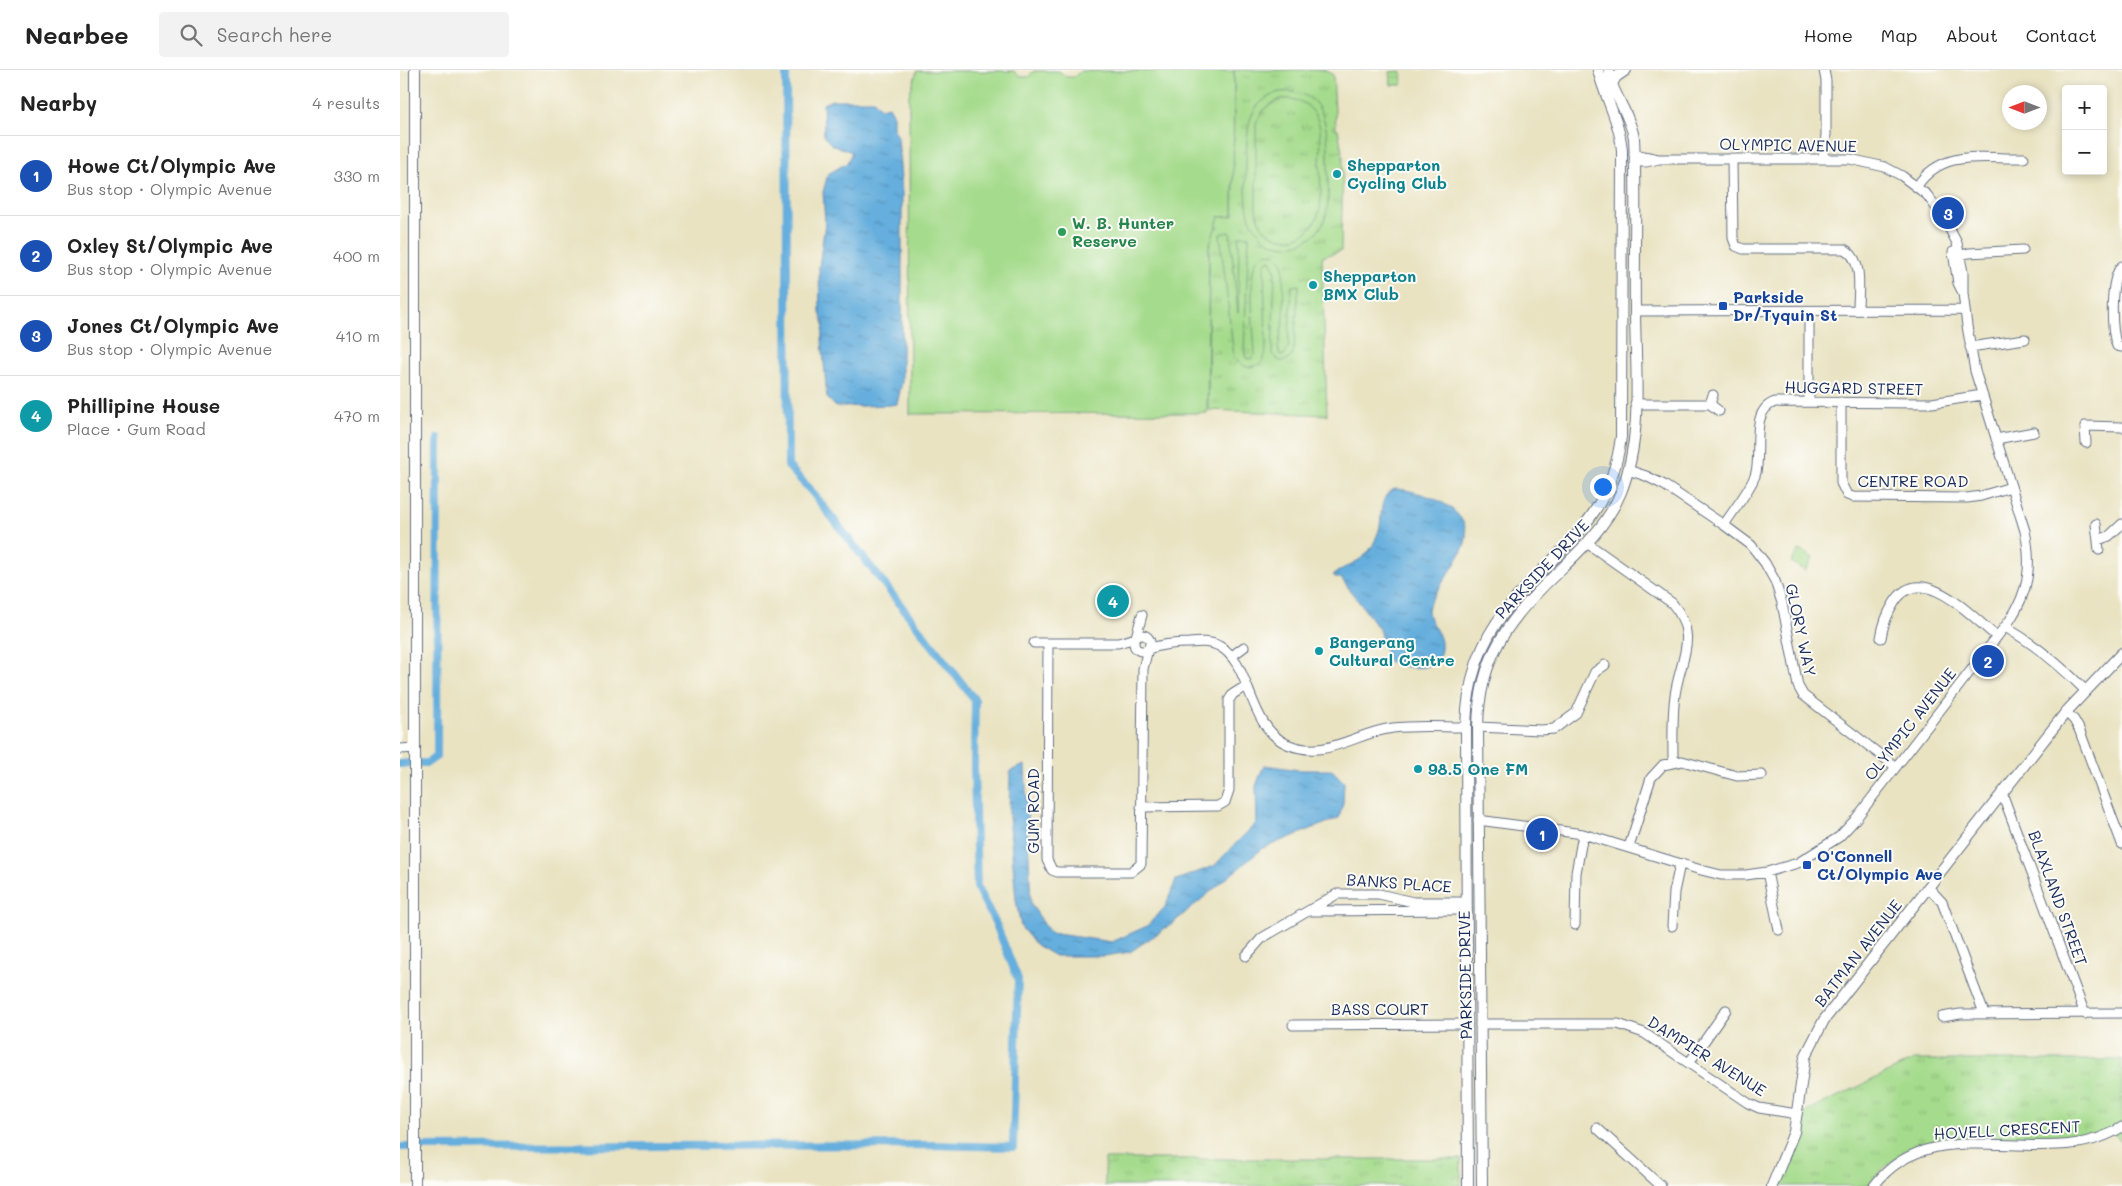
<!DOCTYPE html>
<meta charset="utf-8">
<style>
:root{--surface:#fff;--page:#f2f2f2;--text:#222;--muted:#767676;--line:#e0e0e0;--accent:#b5179e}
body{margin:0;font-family:Mali,sans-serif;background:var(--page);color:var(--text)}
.controls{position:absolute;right:15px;top:15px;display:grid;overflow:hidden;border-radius:5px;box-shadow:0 2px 8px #0003}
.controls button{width:45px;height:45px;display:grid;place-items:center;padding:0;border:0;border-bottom:1px solid var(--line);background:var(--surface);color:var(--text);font:25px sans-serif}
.compass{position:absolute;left:1602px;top:15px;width:45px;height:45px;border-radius:50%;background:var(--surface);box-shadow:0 2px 8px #0003;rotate:270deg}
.you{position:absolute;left:1202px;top:416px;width:18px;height:18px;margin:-12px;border:4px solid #fff;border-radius:50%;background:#1a73e8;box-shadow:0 0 0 8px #1a73e833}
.badge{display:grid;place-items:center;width:32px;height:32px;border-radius:50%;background:var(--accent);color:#fff;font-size:16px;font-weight:700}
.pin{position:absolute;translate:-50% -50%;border:2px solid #fff;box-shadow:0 1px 5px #0006}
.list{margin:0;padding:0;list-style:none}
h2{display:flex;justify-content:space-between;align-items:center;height:65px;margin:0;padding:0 20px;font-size:21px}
h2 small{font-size:16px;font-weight:400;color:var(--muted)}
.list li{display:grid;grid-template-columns:32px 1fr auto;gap:15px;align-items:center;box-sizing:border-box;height:80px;padding:0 20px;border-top:1px solid var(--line)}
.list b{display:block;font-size:19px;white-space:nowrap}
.list p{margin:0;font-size:16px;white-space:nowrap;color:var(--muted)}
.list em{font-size:16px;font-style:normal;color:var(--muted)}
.icon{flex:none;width:28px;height:28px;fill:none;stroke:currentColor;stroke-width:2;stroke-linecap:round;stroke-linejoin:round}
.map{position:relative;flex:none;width:1722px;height:1116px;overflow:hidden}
header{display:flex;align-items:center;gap:30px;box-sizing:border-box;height:70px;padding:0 25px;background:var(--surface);border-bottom:1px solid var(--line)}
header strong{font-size:24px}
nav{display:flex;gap:28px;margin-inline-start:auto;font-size:18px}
.search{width:350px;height:45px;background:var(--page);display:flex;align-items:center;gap:12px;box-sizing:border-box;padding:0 18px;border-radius:5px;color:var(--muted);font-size:19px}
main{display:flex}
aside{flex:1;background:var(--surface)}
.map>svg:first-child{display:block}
</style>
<header>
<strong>Nearbee</strong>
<div class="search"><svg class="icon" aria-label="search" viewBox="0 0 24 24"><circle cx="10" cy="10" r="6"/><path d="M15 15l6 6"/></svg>Search here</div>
<nav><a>Home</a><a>Map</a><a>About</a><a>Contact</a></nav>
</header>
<main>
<aside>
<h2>Nearby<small>4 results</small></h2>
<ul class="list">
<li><span class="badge" style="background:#1a4fb4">1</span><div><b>Howe Ct/Olympic Ave</b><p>Bus stop · Olympic Avenue</p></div><em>330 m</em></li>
<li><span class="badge" style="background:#1a4fb4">2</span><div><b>Oxley St/Olympic Ave</b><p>Bus stop · Olympic Avenue</p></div><em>400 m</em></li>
<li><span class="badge" style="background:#1a4fb4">3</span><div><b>Jones Ct/Olympic Ave</b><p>Bus stop · Olympic Avenue</p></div><em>410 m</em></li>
<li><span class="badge" style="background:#0f9aa8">4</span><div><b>Phillipine House</b><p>Place · Gum Road</p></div><em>470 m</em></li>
</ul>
</aside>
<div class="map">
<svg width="1722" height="1116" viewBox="0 0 1722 1116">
<defs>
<pattern id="grass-tufts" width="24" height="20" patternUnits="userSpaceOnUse" patternTransform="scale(1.25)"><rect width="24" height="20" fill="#a5db8c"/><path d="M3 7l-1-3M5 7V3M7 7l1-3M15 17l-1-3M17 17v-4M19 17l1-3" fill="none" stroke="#8dbc7b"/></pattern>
<pattern id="water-ripples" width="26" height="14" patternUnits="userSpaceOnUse" patternTransform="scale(1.25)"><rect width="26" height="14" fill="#65aedd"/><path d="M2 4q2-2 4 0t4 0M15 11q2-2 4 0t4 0" fill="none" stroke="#528eb6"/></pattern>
</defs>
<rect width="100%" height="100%" fill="#fdfcf7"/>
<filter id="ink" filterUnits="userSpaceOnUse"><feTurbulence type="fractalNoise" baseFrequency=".02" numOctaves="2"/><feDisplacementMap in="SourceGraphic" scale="10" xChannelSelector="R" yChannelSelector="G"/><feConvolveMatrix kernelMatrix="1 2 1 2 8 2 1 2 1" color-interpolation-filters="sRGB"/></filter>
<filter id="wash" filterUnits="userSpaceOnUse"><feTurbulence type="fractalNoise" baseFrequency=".0096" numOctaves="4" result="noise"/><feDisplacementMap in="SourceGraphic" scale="20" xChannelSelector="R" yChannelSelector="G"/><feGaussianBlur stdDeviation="1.12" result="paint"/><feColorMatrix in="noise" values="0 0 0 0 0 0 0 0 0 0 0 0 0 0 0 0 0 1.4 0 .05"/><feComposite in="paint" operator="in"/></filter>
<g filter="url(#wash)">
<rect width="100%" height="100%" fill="#e9e3c2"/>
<path fill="url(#grass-tufts)" stroke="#608575" d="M834,0H924L933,5L936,59H938L943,88L941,181L922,187L927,345L808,340L809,177L819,147L833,145Z
M996,1L1002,2V15H991L990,2Z
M1514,990H1722V1073L1710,1059C1630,1090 1526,1035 1468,1116H1376L1393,1081L1403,1043Z
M705,1089H1061V1116H705Z"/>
<path fill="#a5db8c" stroke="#608575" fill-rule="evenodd" d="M517,1H614L620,7H628L634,1H659L666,7H674L681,1H834L833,146L819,147L809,177L807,343L510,344L509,25Z
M879,22C931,17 928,66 928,102C928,118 930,135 924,151C914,175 880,185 861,165C855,159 851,153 849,145C844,129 845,62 851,47C856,34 866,27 879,22ZM880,29C894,28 906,31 914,43C924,57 920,79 920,96C920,109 922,125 920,138C916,160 896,175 875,166C863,161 858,152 856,139V53L865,38Z
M830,162L838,243L839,166H849L844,281L846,288L851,289L855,284C854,265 848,205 856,191C860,185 867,182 873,184C879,185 881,189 883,195L884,246L878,279L880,285H884L888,279L892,216L899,215L894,278C893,287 889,292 879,291L872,284L875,201L871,190L867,191L864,196L866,276C866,290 861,297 846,297L834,288L820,164Z
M1399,480L1413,488L1405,501L1391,492Z"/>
<path fill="url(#water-ripples)" stroke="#406e9e" d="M432,30H474L480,38L489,36L493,43V57L498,67L502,124V312L497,334L490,335L436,337L427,328L422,270L424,254L420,243L419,197L425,153L423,122L428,104L447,93L452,82L432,75L424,66L423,34Z
M995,419C1021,420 1078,439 1064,476C1056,496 1041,513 1031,531C1021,548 1040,558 1041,573C1044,605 1005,600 987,590L979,559L941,508H936L933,505C956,488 968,494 979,460C983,446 978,425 995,419Z
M625,695L631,834L650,863L712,872L747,856L765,837L776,810L814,796L857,752L856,716L864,695L900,700H932L944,712L943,733L939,748L863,778L773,853L730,882L705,886H655L636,875L621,857L616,830L609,746L610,701Z"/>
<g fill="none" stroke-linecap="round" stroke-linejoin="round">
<path stroke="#65aedd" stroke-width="8" d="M22,693H27L37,686L38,368
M0,694L10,693
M0,1077H8
M21,1077L529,1075L613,1077L618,909L595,852L577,818L574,697L575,630L412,422L388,396L386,0"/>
</g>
</g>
<g filter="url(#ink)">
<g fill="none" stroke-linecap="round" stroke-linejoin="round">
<defs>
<path id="minor" d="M1234,84L1258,89
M1332,88L1333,168L1336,176L1343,179H1444C1464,189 1458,220 1458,239
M1423,88L1426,65V11L1424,0
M1517,116C1543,78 1583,89 1624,88
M1553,182L1558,213L1563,223
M1554,187L1569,183L1623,180
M1722,196C1709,209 1711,260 1717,276L1722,277
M1235,241L1565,240
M1409,241V332
M1570,277L1625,269
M1313,325L1310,334L1319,341
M1441,332V413L1447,425L1453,427L1567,428L1581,426L1611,417
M1235,334H1310
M1596,369L1634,362
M1686,373L1685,356L1722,357
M1228,400L1246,406L1264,415L1324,455L1351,475L1365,493L1375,511L1382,533L1398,616L1403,625L1496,697
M1696,454L1699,480
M1324,455C1334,439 1348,423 1355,406C1363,384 1348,341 1375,332L1532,333L1582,325
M1698,470L1709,466L1722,454
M1187,473L1272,533C1300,566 1280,589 1275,625C1272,647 1273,669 1273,691
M1605,557C1635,574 1660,595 1685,620
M734 573a8 8 0 1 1 16 0a8 8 0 1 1-16 0Z
M736,567L742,545
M1481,568C1483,555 1487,544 1494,533C1521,489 1572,547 1597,567
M634,573H718L736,568
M648,573L647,790L652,800L657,802H731L741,794L743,599L748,579
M748,579C762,574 774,573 789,573C799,572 810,571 819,576C852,593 847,656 887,674C926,691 956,662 993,658C1017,655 1042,657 1066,657
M832,586L844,577
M1666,642L1674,650L1679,659L1722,774
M1078,657L1141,660L1154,659L1176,643L1195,602L1205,595
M0,679L15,678
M1602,723L1685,944
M741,737L818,736L825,732L829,720V630L833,624L846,616
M1078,750L1183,764L1301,800L1321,805H1346L1367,802L1398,793L1439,767L1454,751L1610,550C1629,521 1632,495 1625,461L1575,301L1567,256L1563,223V202L1557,173L1544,148L1527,125L1502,106L1485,97L1450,89H1259L1246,92H1234
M1229,777L1251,708L1263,695L1282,691L1337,706L1362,705
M1367,802L1379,860
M1528,817L1542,832L1584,943
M909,841L1067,840
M1175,855L1176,803L1183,764
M1272,856L1274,822L1280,794
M846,886L862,868L937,824H979L1013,832H1066
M1542,947L1560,944L1722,943
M1080,954H1218L1244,963L1348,1033L1359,1038L1397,1044
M893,955L1067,954
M1289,993L1326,940
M1197,1058L1261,1116
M1474,1116C1533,1035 1648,1105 1722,1057"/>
<path id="tertiary" d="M1212,14L1216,7L1226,0
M15,1116V0
M1068,1116L1066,657C1067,615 1079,573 1106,540C1155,479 1210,454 1221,367L1222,81C1220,52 1205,28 1198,0
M1082,1116L1078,657C1079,587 1109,548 1158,502C1183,478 1208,454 1221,422C1244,365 1235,298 1235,238C1234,181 1237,124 1234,68C1230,43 1210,21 1209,0
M1372,1116L1394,1062L1405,987L1424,950L1666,642L1722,583"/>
</defs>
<use href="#minor" stroke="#636e81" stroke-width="11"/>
<use href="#tertiary" stroke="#636e81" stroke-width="12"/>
<use href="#minor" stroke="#fff" stroke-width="9"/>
<use href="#tertiary" stroke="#fff" stroke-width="10"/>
</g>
</g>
<g fill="#0f9aa8" stroke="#fdfcf7" stroke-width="2">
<circle cx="937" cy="104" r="5"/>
<circle cx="913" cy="215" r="5"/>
<circle cx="919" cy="581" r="5"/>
<circle cx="1018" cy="699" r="5"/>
</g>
<circle fill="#2e9e5b" stroke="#fdfcf7" stroke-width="2" cx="662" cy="162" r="5"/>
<g fill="#1a4fb4" stroke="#fdfcf7" stroke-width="2">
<rect x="1318" y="231" width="10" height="10" rx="2.5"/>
<rect x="1402" y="790" width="10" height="10" rx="2.5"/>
</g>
<g text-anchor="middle" stroke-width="4" stroke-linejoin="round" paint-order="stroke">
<g font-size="16" fill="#1b2f5e" stroke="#fdfcf7">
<text transform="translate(1388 75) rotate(1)" y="6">OLYMPIC AVENUE</text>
<text transform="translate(1454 318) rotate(1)" y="6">HUGGARD STREET</text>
<text x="1513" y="417">CENTRE ROAD</text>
<text transform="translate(1142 499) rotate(-47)" y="6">PARKSIDE DRIVE</text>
<text transform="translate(1401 560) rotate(78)" y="6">GLORY WAY</text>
<text transform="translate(1510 654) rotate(-52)" y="6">OLYMPIC AVENUE</text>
<text transform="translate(633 741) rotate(-90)" y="6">GUM ROAD</text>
<text transform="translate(999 813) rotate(4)" y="6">BANKS PLACE</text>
<text transform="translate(1658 828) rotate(70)" y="6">BLAXLAND STREET</text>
<text transform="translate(1458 883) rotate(-52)" y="6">BATMAN AVENUE</text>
<text transform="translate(1065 905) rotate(-91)" y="6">PARKSIDE DRIVE</text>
<text x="980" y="945">BASS COURT</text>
<text transform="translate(1307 986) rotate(32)" y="6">DAMPIER AVENUE</text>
<text transform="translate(1607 1060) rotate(-3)" y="6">HOVELL CRESCENT</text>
</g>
<g font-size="16" font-weight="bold" fill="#0d838f" stroke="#fdfcf7" text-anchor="start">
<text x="947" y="101">Shepparton<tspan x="947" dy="18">Cycling Club</tspan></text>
<text x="923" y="212">Shepparton<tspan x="923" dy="18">BMX Club</tspan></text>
<text x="929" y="578">Bangerang<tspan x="929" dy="18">Cultural Centre</tspan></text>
<text x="1028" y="705">98.5 One FM</text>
</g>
<g font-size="16" font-weight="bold" fill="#27864d" stroke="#fdfcf7" text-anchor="start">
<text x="672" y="159">W. B. Hunter<tspan x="672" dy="18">Reserve</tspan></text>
</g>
<g font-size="16" font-weight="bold" fill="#164399" stroke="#fdfcf7" text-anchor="start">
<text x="1333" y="233">Parkside<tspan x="1333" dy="18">Dr/Tyquin St</tspan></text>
<text x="1417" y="792">O'Connell<tspan x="1417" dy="18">Ct/Olympic Ave</tspan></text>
</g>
</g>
</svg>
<div class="controls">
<button>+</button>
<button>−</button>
</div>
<svg class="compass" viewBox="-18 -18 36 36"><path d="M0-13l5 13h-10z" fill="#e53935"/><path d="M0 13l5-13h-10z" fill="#767676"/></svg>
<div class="you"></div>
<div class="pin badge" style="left:1142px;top:764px;background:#1a4fb4">1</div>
<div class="pin badge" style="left:1588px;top:591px;background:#1a4fb4">2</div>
<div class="pin badge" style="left:1548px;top:143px;background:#1a4fb4">3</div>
<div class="pin badge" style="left:713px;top:531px;background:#0f9aa8">4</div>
</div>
</main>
